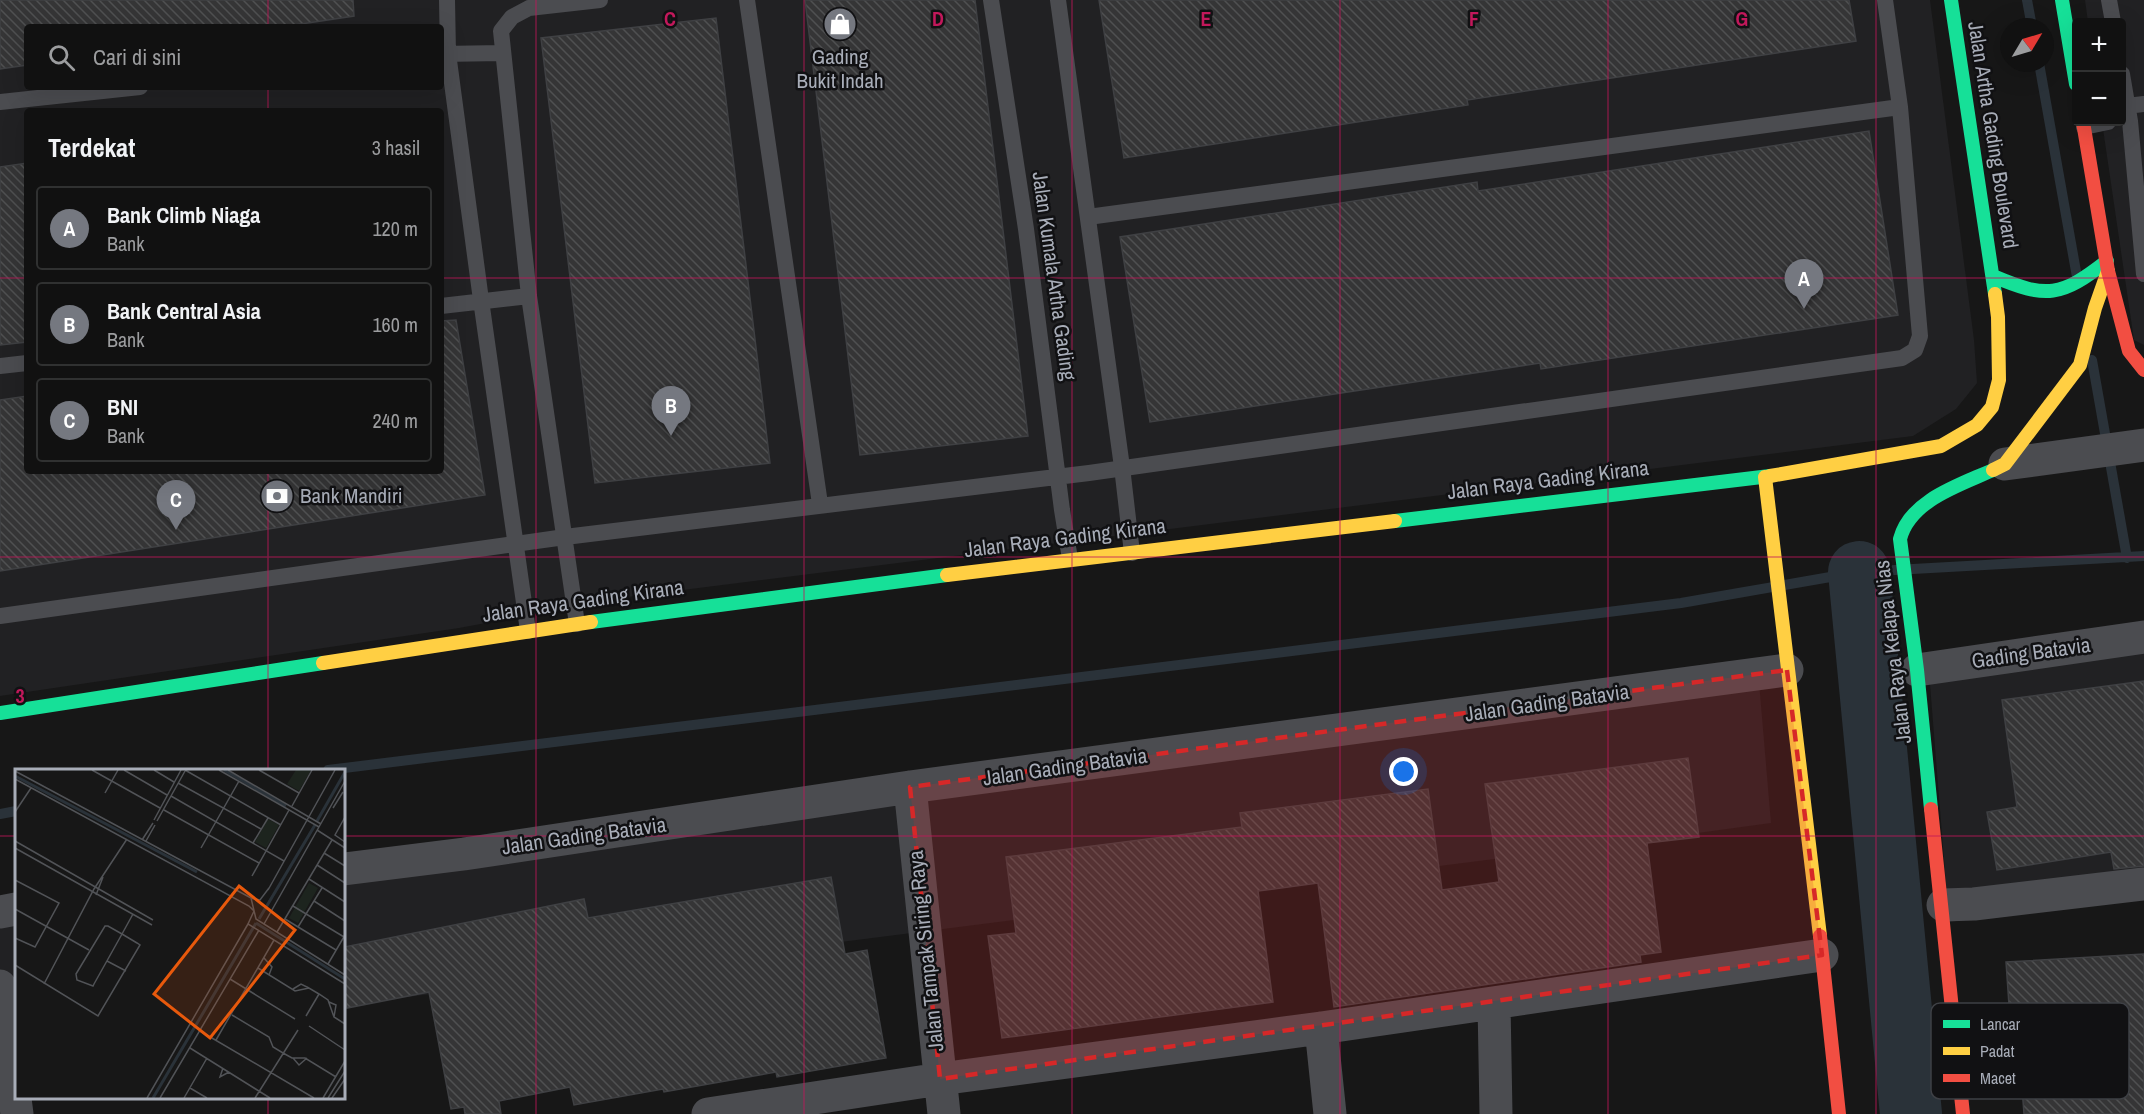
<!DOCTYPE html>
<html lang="id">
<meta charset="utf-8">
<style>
:root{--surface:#111;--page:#1e1f1f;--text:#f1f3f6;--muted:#9c9d9f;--line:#303131;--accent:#757880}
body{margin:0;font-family:"Archivo Narrow",sans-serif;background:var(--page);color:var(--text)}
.controls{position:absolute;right:18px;top:18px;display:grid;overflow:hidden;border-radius:6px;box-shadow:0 6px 24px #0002}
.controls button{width:54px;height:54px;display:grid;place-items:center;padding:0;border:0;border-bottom:2px solid var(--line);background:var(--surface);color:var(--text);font:30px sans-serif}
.compass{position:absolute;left:2000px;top:18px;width:54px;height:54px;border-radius:50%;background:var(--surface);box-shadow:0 6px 24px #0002;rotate:52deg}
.you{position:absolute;left:1404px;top:772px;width:21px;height:21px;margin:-15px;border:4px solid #fff;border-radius:50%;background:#1a73e8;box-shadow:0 0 0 9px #1a73e833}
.badge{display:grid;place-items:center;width:39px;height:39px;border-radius:50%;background:var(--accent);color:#fff;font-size:20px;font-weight:700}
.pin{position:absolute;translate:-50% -50px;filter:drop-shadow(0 2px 3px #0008)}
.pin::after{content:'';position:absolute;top:32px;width:21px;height:18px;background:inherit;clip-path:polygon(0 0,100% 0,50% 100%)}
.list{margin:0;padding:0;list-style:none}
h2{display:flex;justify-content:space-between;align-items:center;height:78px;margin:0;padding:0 24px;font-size:26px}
h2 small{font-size:20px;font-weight:400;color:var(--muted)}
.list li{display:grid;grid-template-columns:39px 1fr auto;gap:18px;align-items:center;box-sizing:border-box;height:84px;margin:0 12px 12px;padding:0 12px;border:2px solid var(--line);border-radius:6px}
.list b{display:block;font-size:22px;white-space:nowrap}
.list p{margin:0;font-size:20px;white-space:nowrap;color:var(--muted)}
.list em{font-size:20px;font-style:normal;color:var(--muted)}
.icon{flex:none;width:33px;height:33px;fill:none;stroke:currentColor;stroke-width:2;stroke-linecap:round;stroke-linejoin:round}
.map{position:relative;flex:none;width:2144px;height:1114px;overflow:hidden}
.search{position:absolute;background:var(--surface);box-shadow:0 6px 24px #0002;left:24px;top:24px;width:420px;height:66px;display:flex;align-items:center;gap:15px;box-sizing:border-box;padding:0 21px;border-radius:6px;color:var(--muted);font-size:22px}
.panel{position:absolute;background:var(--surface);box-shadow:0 6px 24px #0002;left:24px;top:108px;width:420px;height:366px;border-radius:6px}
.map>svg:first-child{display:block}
</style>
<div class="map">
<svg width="2144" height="1114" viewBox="0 0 2144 1114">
<defs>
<pattern id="building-back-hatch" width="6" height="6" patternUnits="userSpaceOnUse" patternTransform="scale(1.5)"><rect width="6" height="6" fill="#353536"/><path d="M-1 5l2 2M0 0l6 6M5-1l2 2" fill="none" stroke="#4f5051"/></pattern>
</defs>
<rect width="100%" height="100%" fill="#171717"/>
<path fill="#212123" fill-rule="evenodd" d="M0,0H1930L1974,340L1977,383L1956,409L1913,436L619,598L459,628L0,696ZM27,27H441V87H27ZM27,111H441V471H27Z
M2085,0H2144V345L2134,340L2102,122H2122V22H2088Z
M2144,628V896L1949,922L1928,659Z
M1758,670L1771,823L1661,838L344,1005V856Z
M16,899V1098L32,1114H0V901Z"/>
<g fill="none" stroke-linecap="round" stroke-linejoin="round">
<path stroke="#2a3239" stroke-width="10" d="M2027,0L2032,27
M2039,63L2077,277
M2092,360L2127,558
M328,770L1681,603L1859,572L2144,556
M0,814L16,811"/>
<path stroke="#2a3239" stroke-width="62" d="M1859,572L1911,1114"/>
</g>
<path fill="url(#building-back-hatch)" stroke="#3f4043" stroke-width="1.5" d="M0,0H353L354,16L281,27H27V65L0,69Z
M805,0H975L1028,436L860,455Z
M1099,0H1849L1856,41L1467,100L1468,105L1124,158Z
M716,18L770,463L595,483L541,38Z
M1869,131L1898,315L1541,369L1540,363L1150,422L1120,237L1477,182L1478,191Z
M27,163V342L0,345V167Z
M456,320L485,495L0,571V400L27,396V471H441V321Z
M2144,681V866L2114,869L2111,852L1997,870L1987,812L2017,807L2002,700Z
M1688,758L1699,837L1647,843L1661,952L1640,955L1641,962L1334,1007L1318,883L1258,891L1273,1002L1002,1038L988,936L1016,933L1006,857L1242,827L1240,813L1428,789L1442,890L1499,882L1485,784Z
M831,877L845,954L867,950L886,1058L777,1077L776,1072L664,1092L663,1089L574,1105L570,1087L499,1101L501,1114H465L464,1107L451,1109L429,992L347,1008L344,992V947L584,899L588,918Z
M2144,954V1114H2024L2018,1034H2011L2006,962Z"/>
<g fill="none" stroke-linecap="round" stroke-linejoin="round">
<path stroke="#4b4c50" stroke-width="16" d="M447,0L448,53L481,300L528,631
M747,0L820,504
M991,0L1026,229L1062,510L1070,559
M1058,0L1122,467L1132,553
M2109,0L2113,22
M441,54L502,53
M2122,74L2130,121L2144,274
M0,102L140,87
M2127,106L2144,104
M2084,127L2108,122
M1088,217L1900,107
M441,306L529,296
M0,366L27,363
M0,616L565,537L1089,473L1902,358L1915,350L1920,336L1900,107L1885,0
M577,624L529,296L501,31L512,17L529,8L600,0"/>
<path stroke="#4b4c50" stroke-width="33" d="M2005,464L2144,445
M1917,670L2144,637
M910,787L944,1114
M344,869L464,854L910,787L1787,670
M1943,905L1974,904L2144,884
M0,912L16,909
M0,986L17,1114
M1494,1003L1496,1114
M1321,1028L1330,1114
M708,1114L940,1079L1321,1028L1822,955"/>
<path stroke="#16e098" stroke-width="14" d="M1951,0L1995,294
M2062,0L2076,84
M1993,276C2047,299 2061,297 2107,261
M1395,521L1770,476
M591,622L947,575
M0,713L323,663
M1931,809L1917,670L1900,539C1910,500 1960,485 1993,470"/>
<path stroke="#ffcf43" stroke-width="14" d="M1993,470L2005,464L2080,365L2095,308L2108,271
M1770,476L1941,446L1977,425L1992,407L1999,380L1998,317L1995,294
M1765,477L1820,936
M947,575L1395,521
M323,663L591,622"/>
<path stroke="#f24e42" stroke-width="14" d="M2083,122L2108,271L2129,351L2144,370
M1931,809L1963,1114
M1820,936L1839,1114"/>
</g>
<path fill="#d62828" fill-opacity="0.2" stroke="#d62828" stroke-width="4.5" stroke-dasharray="12 8" stroke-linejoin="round" d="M1787,670L1822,955L940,1079L910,787Z"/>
<path fill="none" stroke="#c2185b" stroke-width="1.5" stroke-opacity="0.55" d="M268,0V27M536,0V1114M804,0V1114M1072,0V1114M1340,0V1114M1608,0V1114M1876,0V1114M268,87V111M0,278H27M441,278H2144M268,471V770M0,557H2144M0,836H16M344,836H2144M268,1098V1114"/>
<defs>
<symbol id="shop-disc" viewBox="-11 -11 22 22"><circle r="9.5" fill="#757880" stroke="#111113"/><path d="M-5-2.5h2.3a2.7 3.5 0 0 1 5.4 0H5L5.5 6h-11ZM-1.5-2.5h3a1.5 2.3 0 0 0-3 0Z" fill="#fff"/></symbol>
<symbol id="bank-disc" viewBox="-11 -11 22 22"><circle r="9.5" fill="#757880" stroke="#111113"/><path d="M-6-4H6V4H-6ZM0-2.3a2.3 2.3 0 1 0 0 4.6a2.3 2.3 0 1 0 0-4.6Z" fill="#fff"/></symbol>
</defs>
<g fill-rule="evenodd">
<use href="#shop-disc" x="821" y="5" width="38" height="38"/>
<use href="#bank-disc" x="258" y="477" width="38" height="38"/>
</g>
<g text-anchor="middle" stroke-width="5" stroke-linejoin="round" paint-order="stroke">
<g font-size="21" fill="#a8adb8" stroke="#111113">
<text x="840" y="64">Gading<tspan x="840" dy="24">Bukit Indah</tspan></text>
<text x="300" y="503" text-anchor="start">Bank Mandiri</text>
</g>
<g font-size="21" fill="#a8adb8" stroke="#111113">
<text transform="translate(1993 135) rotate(81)" y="7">Jalan Artha Gading Boulevard</text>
<text transform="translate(1054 276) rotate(82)" y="7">Jalan Kumala Artha Gading</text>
<text transform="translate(1548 480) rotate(-7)" y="7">Jalan Raya Gading Kirana</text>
<text transform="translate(1065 538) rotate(-7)" y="7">Jalan Raya Gading Kirana</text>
<text transform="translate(583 601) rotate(-8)" y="7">Jalan Raya Gading Kirana</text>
<text transform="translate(1893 652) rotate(-97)" y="7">Jalan Raya Kelapa Nias</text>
<text transform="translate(2031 653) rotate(-8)" y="7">Gading Batavia</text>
<text transform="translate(1547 703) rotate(-8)" y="7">Jalan Gading Batavia</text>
<text transform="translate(1065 767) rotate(-8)" y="7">Jalan Gading Batavia</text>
<text transform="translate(584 836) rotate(-8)" y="7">Jalan Gading Batavia</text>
<text transform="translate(926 951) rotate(-96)" y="7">Jalan Tampak Siring Raya</text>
</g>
</g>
<g transform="translate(15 769)">
<rect width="330" height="330" fill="#171717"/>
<path d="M281,1H296L284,22L272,15ZM253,50L264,56L251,79L240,73ZM294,114L303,119L283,154L274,149Z" fill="#1d241e"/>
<path fill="none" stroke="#2a3239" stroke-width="3" d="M209,1L271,37M0,7L182,103M302,52L330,3M244,150L300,56M241,154L330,210M138,329L241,154"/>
<path fill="none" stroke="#515357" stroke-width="1.5" d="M77,1L145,39M109,1L152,26M139,1L159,13M170,1L266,56M204,1L304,58M213,1L306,55M244,1L284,24M0,2L236,129L245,131L254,119M0,10L234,137L239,142L233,155L330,215M163,14L246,60M90,24L103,1M156,27L269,92M277,37L297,1M318,39L328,23M149,41L244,94M0,43L16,19M330,48L320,66L330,73M139,51L166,1M142,52L170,2M302,61L330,79M127,71L138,54M0,72L138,151M131,72L140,56M238,74L253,49M0,79L137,156M186,79L224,12M309,84L330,97M302,96L330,114M237,107L274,41M294,110L330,133M0,111L44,134L20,178L0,169M253,121L320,1M81,126L88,108M236,129L241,150L330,206M299,132L330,152M278,137L329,168M0,140L74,181M270,150L321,181M249,155L330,12M283,158L307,119M262,163L317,71M249,189L257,198L254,206M92,192L111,202M313,195L330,166M0,196L83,247L125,176L122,174L107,165L93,157H90L61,205L62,211L78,217L79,215L107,165L118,145M243,199L280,222L294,219L304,225L313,231L319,248L330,255M215,210L280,250M29,215L79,120L112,70M278,220L286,215L294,219M314,233L321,236L319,248M217,246L254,268L258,278L268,284L277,289H290L321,308M291,247L304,225M294,257L330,281M185,262L299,329M201,271L259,171M175,279L255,329M278,289L284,296L292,289M208,299L205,308L214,303M175,319L192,329M132,329L233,155M145,329L244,161M169,329L192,289M240,329L283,261M308,329L330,292M313,329L330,302M317,329L330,310"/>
<path fill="#e8590c" fill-opacity="0.15" stroke="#e8590c" stroke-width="3" d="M224,117L280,161L195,269L139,225Z"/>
<rect width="330" height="330" fill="none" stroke="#a8adb8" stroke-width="3"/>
</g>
<rect x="1931" y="1003" width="198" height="96" rx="9" fill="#111113" stroke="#3e4045" stroke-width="1.5"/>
<rect x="1943" y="1020" width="27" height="8" fill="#16e098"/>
<rect x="1943" y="1047" width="27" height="8" fill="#ffcf43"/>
<rect x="1943" y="1074" width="27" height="8" fill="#f24e42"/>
<g font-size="16" fill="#a8adb8">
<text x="1980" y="1030">Lancar</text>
<text x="1980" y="1057">Padat</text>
<text x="1980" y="1084">Macet</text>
</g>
<g font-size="20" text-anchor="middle" font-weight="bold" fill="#c2185b" stroke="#111113" stroke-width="5" stroke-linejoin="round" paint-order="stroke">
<text x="670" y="26">C</text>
<text x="938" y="26">D</text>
<text x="1206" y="26">E</text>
<text x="1474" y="26">F</text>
<text x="1742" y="26">G</text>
<text x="20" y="703">3</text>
</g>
</svg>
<div class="controls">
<button>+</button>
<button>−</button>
</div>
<svg class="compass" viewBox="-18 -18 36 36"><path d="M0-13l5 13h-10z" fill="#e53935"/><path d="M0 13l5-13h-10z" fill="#9c9d9f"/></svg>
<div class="you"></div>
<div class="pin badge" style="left:1804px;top:309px">A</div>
<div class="pin badge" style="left:671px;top:436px">B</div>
<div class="pin badge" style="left:176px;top:530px">C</div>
<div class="search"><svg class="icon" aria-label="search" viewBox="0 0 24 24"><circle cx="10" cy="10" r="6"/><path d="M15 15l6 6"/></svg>Cari di sini</div>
<section class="panel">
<h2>Terdekat<small>3 hasil</small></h2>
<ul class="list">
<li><span class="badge">A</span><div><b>Bank Climb Niaga</b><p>Bank</p></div><em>120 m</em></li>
<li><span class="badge">B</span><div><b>Bank Central Asia</b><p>Bank</p></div><em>160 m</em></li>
<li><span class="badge">C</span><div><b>BNI</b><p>Bank</p></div><em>240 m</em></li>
</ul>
</section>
</div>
